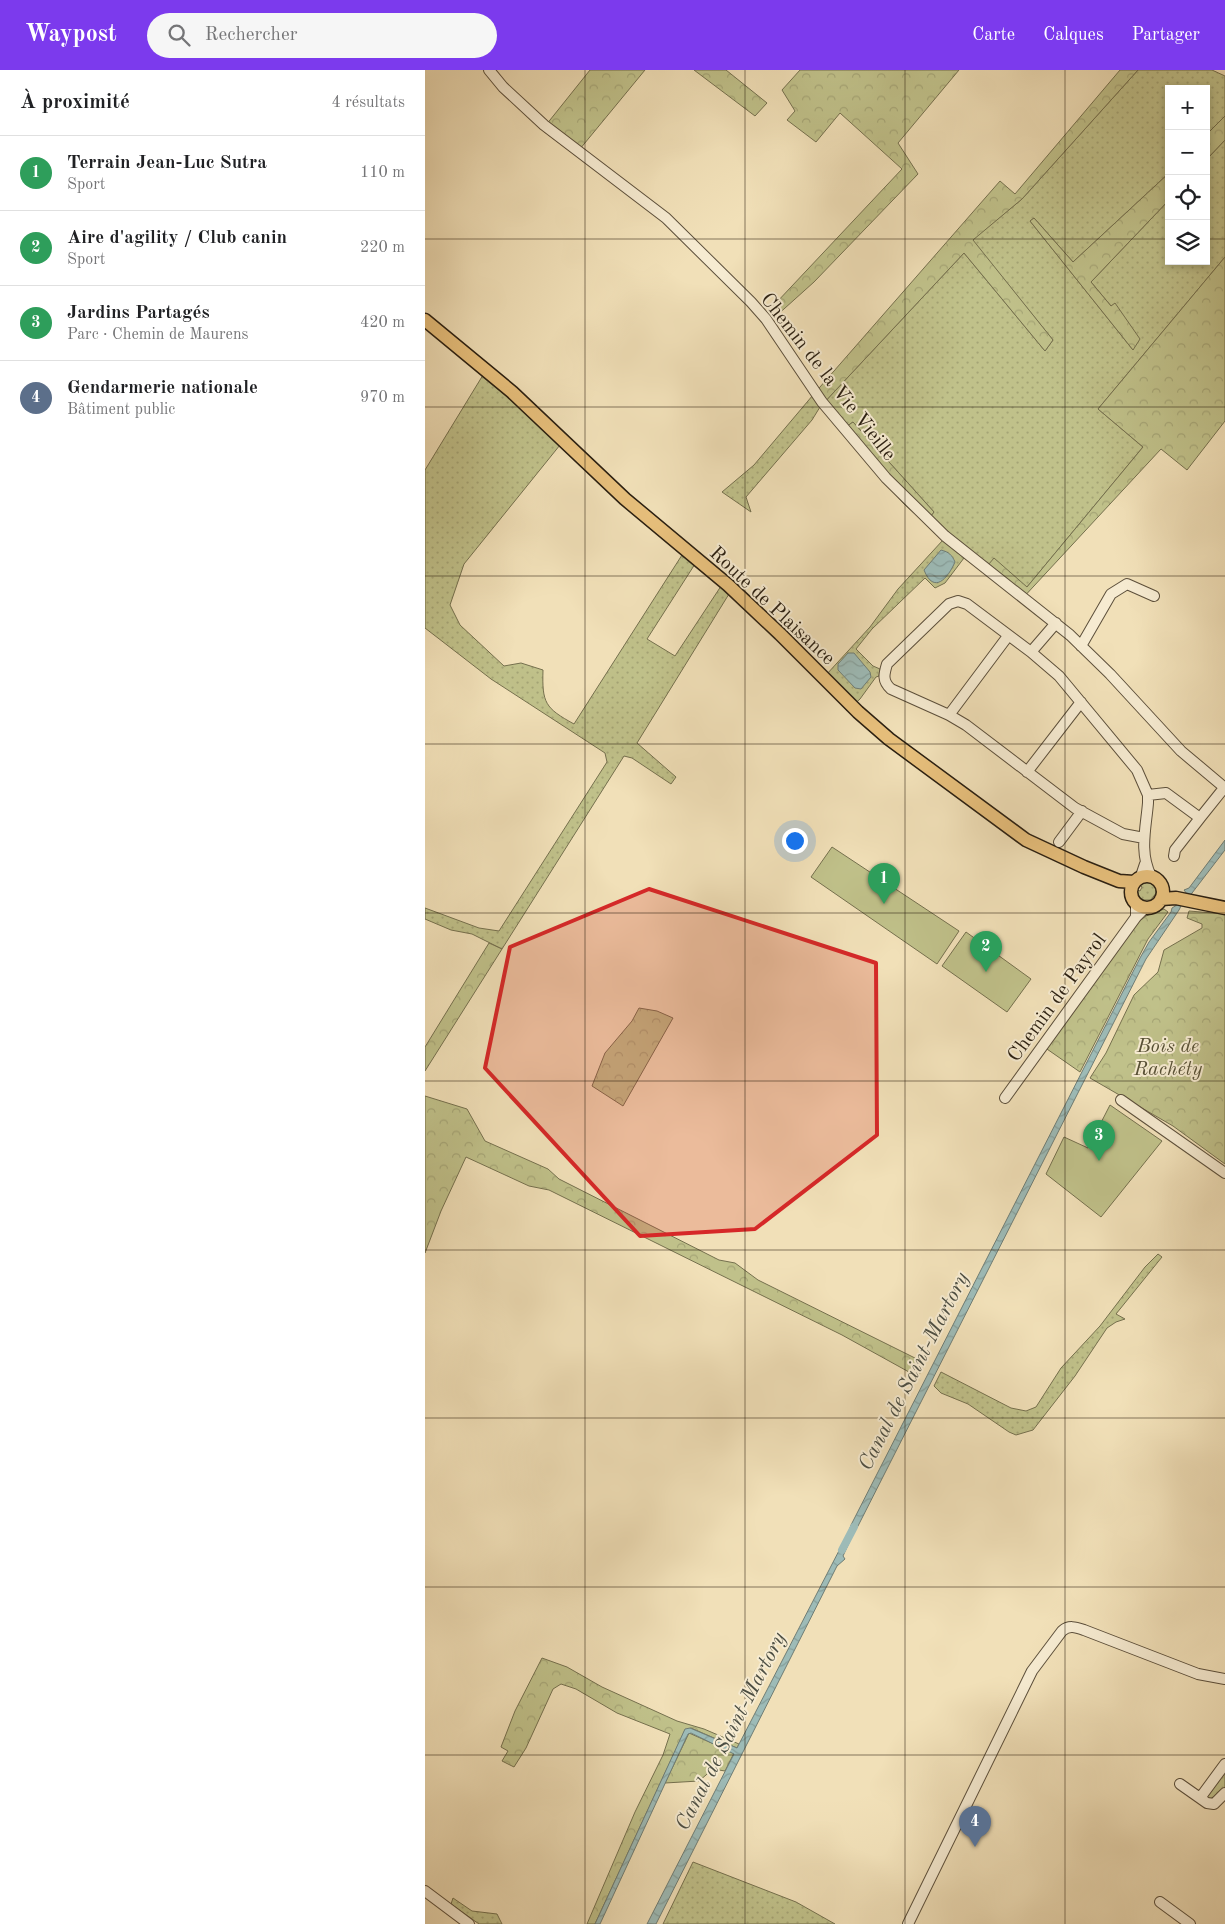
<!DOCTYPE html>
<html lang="fr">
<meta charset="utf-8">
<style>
:root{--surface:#fff;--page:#f6f6f6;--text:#202124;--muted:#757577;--line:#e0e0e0;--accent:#7c3aed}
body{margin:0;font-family:"Old Standard TT",serif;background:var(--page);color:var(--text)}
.controls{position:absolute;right:15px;top:15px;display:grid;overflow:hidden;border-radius:0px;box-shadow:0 2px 8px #0003}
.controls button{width:45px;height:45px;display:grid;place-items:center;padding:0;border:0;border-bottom:1px solid var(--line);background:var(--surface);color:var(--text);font:25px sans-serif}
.you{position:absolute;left:369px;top:770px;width:18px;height:18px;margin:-12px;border:4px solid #fff;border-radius:50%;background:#1a73e8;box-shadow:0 0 0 8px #1a73e833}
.badge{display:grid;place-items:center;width:32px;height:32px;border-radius:50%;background:var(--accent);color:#fff;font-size:16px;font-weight:700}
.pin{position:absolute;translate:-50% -41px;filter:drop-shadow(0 1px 2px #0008)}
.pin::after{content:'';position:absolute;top:26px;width:18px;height:15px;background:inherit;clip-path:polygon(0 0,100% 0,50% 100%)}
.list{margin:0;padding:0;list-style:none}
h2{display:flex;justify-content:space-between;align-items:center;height:65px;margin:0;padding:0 20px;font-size:21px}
h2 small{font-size:16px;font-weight:400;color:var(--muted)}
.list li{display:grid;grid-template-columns:32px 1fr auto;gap:15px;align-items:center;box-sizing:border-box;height:75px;padding:0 20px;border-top:1px solid var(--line)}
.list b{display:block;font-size:19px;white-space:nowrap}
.list p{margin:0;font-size:16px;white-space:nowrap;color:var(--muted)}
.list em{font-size:16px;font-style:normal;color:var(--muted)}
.icon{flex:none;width:28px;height:28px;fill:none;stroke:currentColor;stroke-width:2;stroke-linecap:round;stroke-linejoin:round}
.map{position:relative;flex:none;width:800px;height:1854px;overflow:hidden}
header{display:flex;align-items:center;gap:30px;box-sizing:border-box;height:70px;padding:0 25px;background:var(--accent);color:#fff}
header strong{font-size:24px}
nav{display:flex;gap:28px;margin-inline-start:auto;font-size:18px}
.search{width:350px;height:45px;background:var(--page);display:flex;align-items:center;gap:12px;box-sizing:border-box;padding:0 18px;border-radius:28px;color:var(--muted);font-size:19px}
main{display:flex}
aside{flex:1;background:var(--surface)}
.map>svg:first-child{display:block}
</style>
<header>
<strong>Waypost</strong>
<div class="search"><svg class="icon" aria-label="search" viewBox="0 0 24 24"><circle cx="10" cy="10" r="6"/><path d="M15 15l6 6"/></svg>Rechercher</div>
<nav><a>Carte</a><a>Calques</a><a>Partager</a></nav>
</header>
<main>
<aside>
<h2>À proximité<small>4 résultats</small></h2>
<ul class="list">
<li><span class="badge" style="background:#2e9e5b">1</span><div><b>Terrain Jean-Luc Sutra</b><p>Sport</p></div><em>110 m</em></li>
<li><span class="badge" style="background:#2e9e5b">2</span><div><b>Aire d'agility / Club canin</b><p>Sport</p></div><em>220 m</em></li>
<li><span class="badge" style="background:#2e9e5b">3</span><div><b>Jardins Partagés</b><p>Parc · Chemin de Maurens</p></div><em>420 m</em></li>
<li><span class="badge" style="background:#5c6f8a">4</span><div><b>Gendarmerie nationale</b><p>Bâtiment public</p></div><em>970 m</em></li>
</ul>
</aside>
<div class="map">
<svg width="800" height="1854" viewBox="0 0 800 1854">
<defs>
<pattern id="grass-dots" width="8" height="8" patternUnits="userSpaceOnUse" patternTransform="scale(1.25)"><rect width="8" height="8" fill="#c0c18a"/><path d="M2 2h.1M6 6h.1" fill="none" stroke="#a5a576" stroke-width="1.8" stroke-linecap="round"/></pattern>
<pattern id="forest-crowns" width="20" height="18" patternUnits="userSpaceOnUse" patternTransform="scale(1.25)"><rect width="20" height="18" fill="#c0c18a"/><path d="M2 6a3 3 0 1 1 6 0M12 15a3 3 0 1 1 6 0" fill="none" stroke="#a5a576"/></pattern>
<pattern id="water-waves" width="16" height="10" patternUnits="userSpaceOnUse" patternTransform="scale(1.25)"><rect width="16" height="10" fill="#9dbbb7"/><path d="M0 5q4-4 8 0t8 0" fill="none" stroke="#87a09c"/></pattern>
</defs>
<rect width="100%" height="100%" fill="#f1e0b8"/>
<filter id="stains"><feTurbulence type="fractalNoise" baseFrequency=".004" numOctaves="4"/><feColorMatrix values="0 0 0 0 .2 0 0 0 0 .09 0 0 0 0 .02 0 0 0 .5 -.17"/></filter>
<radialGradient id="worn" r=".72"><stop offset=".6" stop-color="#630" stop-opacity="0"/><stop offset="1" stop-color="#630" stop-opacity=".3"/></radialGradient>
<path fill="url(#grass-dots)" stroke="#75704e" d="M713,0H787L800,6V46L781,65V19H744V103L648,192L609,148L605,151L708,280L690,234L686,236L666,212L744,130V191H781V90L800,70V187L673,339L718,377L602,517L558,501L539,488L520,513L510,518L500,508L447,559L431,579L448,596L455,599L454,606L451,607L435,629L422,641L403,619L304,524L212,673L251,707L246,714L207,688L199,686L77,879L47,864L26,860L0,849V838L54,858L74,861L182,692L180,683L66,609L0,558V400L58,305L135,375L39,494L25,535L35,555L79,596L96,593L118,600C117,633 120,638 149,654L257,485L270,494L222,569L250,586L302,507L401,605L445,557L473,519L518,470L500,453L509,442L428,352L415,361L395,337L387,350L321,427L326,442L297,422L329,395L388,325L395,337L539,183L620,281L628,270L547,170L597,129Z
M723,812L730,816L731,823L726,830H719L714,827L712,820L715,821L717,817L715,815Z
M733,1184L737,1187L691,1244L700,1249L691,1252L682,1258L650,1306L608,1360L591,1365L584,1362L543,1334L516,1323L509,1316L516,1302L586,1338L601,1341L611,1337L636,1298L675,1256L720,1197Z
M800,1701V1719L791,1731L783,1729L782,1725Z
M268,1792L371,1832L410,1854H238Z
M28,1828L47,1841L72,1844L77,1854H54L26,1834Z"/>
<path fill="url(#forest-crowns)" stroke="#75704e" d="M165,0H220L150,85L117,60Z
M269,0H301L342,33L330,46Z
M375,0H534L473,73L493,104L389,212L340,256L335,250L477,99L415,43L391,72L362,50L370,41L357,20Z
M695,0H713L597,129L548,170L628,270L620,281L539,183L395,337L388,325L575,111L590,124Z
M800,46V70L781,90V65Z
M744,103V130L666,212L686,236L690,233L715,269L708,280L605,151L609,148L648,192Z
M800,187V351L762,400L736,379L596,530L558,501L569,488L602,517L718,377L673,339Z
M428,352L509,442L500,453L479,434L415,361Z
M739,839L743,842L723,869L655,1002L619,977L708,856L721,846Z
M764,841L800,844V1094L748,1056L665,1008L681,983L709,925L733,902L739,880L777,858V854L762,848Z
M64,873L77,879L0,1001V977Z
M214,938L232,941L248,948L198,1036L167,1016L180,983L207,951Z
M0,1026L42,1039L60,1071L123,1099L134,1109L294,1190L310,1193L333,1210L500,1293L493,1307L417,1265L124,1120L104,1116L41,1087L16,1141L0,1183Z
M117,1588L142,1597L177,1617L252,1651L279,1659L314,1674L312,1678L266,1658L260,1660L170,1854H162L210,1742L238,1685L245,1664L192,1643L151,1619L136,1614L128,1619L101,1678L89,1697L77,1691L83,1681L76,1677L90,1641Z
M264,1663L309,1683L300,1701L288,1699L274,1711L240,1713Z"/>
<path fill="#c0c18a" stroke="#75704e" d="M407,777L534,861L512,894L386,807Z
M541,862L606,909L582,942L517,896Z
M685,1035L737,1071L676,1147L621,1104L639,1067L663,1078Z"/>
<path fill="url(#water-waves)" stroke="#6f7d75" d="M516,480C524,482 527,485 530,492C523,508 509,525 499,500Z
M423,583H429L445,602L446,607L436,619L430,618L413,600V594Z
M800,770V780L764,827L759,820L764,818Z
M755,833L757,834L754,840L721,889L433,1456L426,1466L423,1464L426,1455L715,888L724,872L746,842L747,838Z
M419,1471L424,1473L418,1486L420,1489L412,1496L231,1854H222L309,1684L266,1663L263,1664L175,1854H170L260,1659L265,1658L312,1678Z"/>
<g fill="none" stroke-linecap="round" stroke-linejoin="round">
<path stroke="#9dbbb7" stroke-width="8" d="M417,1480L429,1457"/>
<defs>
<path id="minor" d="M64,0L78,17L119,55L241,148L326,232L341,249L397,332L461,408L520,466L645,565L685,604L756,681L800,718
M656,576L686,524L702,514L729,526
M606,582L631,553
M524,645L583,566
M602,702L656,632
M723,725L741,723L775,748L799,718
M719,768L698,764L650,738L541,655L524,645L466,619C457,611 459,604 462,594L524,534L533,531L542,534L606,582L634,606L712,700L723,725V733C721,758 714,782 726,806
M634,772L657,741
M749,786L750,780L775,748
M716,806L720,794
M711,847V834
M580,1028L711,847L720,838
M696,1030L800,1103
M755,1714L782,1733L789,1734L800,1723
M775,1728L800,1694
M0,1821L44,1854
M735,1832L765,1854
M483,1854L607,1601L637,1561C644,1555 650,1557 659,1560L773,1604L800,1609"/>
<path id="major" d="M0,250L87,322L200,429L303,515L355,564L433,642L464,669L601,770L659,797L694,811L709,812
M706 822a16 16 0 1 1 32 0a16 16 0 1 1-32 0Z
M736,829L751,828L800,838"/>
</defs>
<use href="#minor" stroke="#5c4f3b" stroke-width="12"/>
<use href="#major" stroke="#2a1f11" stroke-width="15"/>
<use href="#minor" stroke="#f6ebd1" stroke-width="10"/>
<use href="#major" stroke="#e8c07c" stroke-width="12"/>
</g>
<path fill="#d62828" fill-opacity="0.2" stroke="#d62828" stroke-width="4" stroke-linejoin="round" d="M224,819L451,893L452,1065L330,1159L215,1166L60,998L85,877Z"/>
<path fill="none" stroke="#2a1f11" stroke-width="1" stroke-opacity="0.55" d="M160,0V1854M320,0V1854M480,0V1854M640,0V1854M0,169H744M781,169H800M0,337H800M0,506H800M0,674H800M0,843H800M0,1011H800M0,1180H800M0,1348H800M0,1517H800M0,1685H800"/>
<g text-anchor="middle" stroke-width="4" stroke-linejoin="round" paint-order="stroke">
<g font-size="20" fill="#2a1f11" stroke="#f6ebd1">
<text transform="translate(404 306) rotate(52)" y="7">Chemin de la Vie Vieille</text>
<text transform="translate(348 535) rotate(43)" y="7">Route de Plaisance</text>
<text transform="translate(631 927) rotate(-54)" y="7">Chemin de Payrol</text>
</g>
<g font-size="20" font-style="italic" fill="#575035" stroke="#f6ebd1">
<text x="743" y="982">Bois de<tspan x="743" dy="23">Rachéty</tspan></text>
</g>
<g font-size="21" font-style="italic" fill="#4c4e43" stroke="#f6ebd1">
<text transform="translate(488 1301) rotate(-63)" y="7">Canal de Saint-Martory</text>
<text transform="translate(305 1661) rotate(-63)" y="7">Canal de Saint-Martory</text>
</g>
</g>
<rect width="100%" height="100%" filter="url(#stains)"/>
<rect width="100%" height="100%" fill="url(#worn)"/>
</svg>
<div class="controls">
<button>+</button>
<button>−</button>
<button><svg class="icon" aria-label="locate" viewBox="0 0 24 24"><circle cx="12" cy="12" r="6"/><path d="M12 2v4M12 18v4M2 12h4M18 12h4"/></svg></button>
<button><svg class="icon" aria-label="layers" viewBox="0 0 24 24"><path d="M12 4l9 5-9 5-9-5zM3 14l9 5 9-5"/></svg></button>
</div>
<div class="you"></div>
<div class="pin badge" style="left:459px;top:834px;background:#2e9e5b">1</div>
<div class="pin badge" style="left:561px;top:902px;background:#2e9e5b">2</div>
<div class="pin badge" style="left:674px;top:1091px;background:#2e9e5b">3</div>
<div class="pin badge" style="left:550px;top:1777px;background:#5c6f8a">4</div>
</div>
</main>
